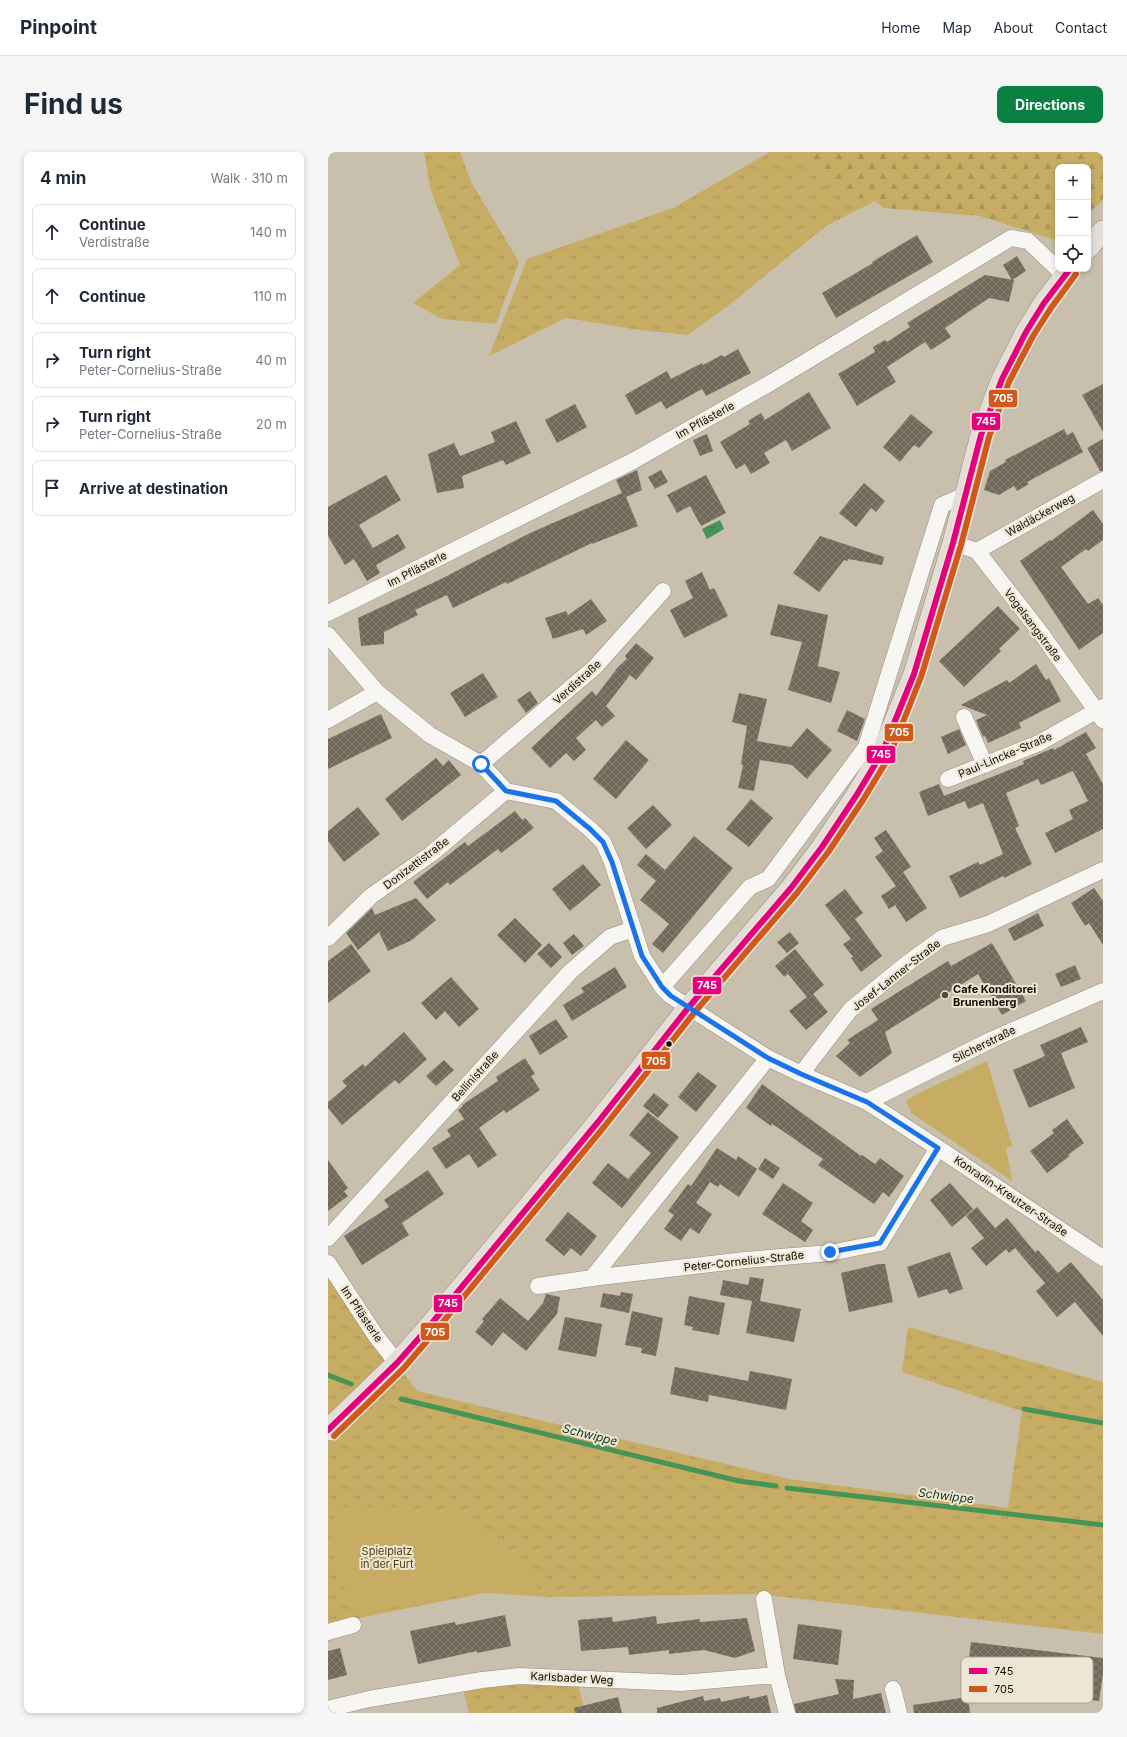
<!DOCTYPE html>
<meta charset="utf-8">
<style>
:root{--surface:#fff;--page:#f6f6f7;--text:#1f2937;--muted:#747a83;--line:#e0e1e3;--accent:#0b8043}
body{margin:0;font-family:Inter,sans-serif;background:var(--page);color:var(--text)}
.controls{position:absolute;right:12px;top:12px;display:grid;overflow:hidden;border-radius:8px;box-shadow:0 2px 6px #0003}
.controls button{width:36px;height:36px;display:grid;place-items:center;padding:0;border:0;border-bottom:1px solid var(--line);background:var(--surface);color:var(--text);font:20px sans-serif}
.stop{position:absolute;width:12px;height:12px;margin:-9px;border:3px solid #1a73e8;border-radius:50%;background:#fff}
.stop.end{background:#1a73e8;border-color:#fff;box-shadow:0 1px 4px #0008}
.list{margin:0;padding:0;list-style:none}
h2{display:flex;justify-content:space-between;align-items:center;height:52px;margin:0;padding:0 16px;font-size:17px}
h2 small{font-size:13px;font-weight:400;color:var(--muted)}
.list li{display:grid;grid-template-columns:26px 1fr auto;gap:12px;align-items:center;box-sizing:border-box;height:56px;margin:0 8px 8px;padding:0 8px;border:1px solid var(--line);border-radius:8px}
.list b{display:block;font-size:15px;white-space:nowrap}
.list p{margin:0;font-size:13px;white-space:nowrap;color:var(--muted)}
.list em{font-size:13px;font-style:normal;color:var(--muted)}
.icon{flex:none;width:22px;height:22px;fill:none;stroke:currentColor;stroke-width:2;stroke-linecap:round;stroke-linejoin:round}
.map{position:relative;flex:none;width:775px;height:1561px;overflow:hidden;border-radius:8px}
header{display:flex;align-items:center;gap:24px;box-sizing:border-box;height:56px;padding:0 20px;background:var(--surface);border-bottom:1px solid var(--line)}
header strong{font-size:19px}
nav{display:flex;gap:22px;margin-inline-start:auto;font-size:14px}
.intro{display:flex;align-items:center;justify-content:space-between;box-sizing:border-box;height:96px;padding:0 24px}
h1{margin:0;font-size:28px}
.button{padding:10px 18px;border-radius:8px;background:var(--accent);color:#fff;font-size:14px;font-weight:700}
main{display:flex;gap:24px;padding:0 24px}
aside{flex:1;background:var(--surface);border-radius:8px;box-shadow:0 2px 6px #0003}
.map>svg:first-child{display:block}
</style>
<header>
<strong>Pinpoint</strong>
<nav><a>Home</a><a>Map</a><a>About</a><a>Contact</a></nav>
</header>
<div class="intro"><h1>Find us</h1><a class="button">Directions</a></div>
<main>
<aside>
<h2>4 min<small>Walk · 310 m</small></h2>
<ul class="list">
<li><svg class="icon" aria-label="ahead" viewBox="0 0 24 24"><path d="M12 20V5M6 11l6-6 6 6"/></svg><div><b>Continue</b><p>Verdistraße</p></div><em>140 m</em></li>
<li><svg class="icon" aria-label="ahead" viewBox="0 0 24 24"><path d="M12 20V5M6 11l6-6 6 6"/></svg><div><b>Continue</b></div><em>110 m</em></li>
<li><svg class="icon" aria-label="right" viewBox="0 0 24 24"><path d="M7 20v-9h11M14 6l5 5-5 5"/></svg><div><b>Turn right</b><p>Peter-Cornelius-Straße</p></div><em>40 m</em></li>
<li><svg class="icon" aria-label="right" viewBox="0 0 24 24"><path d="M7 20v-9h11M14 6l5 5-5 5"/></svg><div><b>Turn right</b><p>Peter-Cornelius-Straße</p></div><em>20 m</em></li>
<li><svg class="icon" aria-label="arrive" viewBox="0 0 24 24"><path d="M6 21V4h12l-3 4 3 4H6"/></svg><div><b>Arrive at destination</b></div></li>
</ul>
</aside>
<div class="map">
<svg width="775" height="1561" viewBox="0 0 775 1561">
<defs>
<pattern id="grass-tufts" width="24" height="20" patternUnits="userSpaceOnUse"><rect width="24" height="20" fill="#c7ad64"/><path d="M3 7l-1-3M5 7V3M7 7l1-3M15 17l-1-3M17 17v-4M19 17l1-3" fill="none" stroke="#aa9455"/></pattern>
<pattern id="forest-firs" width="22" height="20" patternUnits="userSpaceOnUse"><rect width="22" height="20" fill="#c7ad64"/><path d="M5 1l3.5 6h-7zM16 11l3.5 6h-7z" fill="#aa9455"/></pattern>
<pattern id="water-ripples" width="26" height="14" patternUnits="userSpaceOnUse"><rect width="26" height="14" fill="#469456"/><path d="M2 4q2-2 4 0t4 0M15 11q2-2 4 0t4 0" fill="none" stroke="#397745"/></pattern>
<pattern id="building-cross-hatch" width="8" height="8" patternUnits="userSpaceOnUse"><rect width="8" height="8" fill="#72695a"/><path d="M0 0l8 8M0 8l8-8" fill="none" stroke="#878075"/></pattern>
</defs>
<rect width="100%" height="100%" fill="#c8c0ad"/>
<path fill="url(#grass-tufts)" d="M96,0H132L143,30L191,110L168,172L114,167L85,151L132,113L103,39Z
M442,0H472L506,40L547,49L498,74L401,153L360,183L311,178L238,166L161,204L199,107L345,56Z
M0,1121L89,1239L461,1327L680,1356L694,1259L574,1220L580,1175L775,1230V1482L430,1442L222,1445L157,1441L0,1472Z
M173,1530L250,1531L257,1561H141L135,1536Z"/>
<path fill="url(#forest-firs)" d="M472,0H775V48L760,62V15H730V89L652,64L556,56L547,49L506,40Z"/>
<path fill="#c7ad64" d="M659,909L681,983L684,994L678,996L684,1029L583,961L578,949L587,943Z
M45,1355L100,1357L142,1366L169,1386L214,1441L155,1438L28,1462C17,1437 0,1401 3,1373C4,1367 9,1361 12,1356Z"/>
<path fill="url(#water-ripples)" d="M392,368L396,377L379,387L374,377Z"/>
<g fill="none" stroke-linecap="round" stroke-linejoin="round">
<path stroke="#469456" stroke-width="5" d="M0,1223L23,1232
M73,1247L411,1329L448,1334
M696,1257L775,1271
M459,1336L775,1373"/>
</g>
<path fill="url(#building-cross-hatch)" d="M589,83L605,110L508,166L494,141L545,111L544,110Z
M689,104L698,119L684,128L675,113Z
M657,123L686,128L681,150L661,146L617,176L623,185L603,198L597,190L559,215L568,230L529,254L510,222L547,200L545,195L557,188L559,190L582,175L579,171Z
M410,197L423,221L378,244L374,237L338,257L333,249L308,263L297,243L339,219L343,227L374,211L375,213L394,203L396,205Z
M775,232V280L754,243Z
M481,240L503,276L464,299L458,288L436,301L442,311L423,322L417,312L408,317L392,290L422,272L420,269L433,261L437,268Z
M247,252L259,275L229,291L217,268Z
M583,262L605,280L591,296L586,293L572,310L555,295Z
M188,269L203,301L178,313L175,308L134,324L136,336L109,341L100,302L126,291L132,304L167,290L163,280Z
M736,277L739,283L745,280L755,300L699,330L701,332L689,339L686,334L671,343L656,338L662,319L678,310L677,308Z
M379,282L385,299L372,304L365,288Z
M775,287V319H772L759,296Z
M309,318L314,338L298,345L310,374L264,392V391L179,432L178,430L125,456L119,443L87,458L90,463L56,480V492L33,494L30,466L111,428L202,381L294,341L288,328Z
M333,318L340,330L327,337L320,325Z
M58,323L73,348L31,373L45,396L70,382L78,396L48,413L52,421L39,429L26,407L17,413L0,384V355Z
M378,323L398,361L373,374L362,354L349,361L339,343Z
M536,331L557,349L548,360L543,356L528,375L511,361Z
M765,358L775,372V388L760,399L758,397L733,415L760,452L770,446L775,453V481L751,498L692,409L722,388L723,389Z
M492,384L556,405L554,413L520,407V409L516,408L491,440L465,421Z
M374,420L382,438L386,436L400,464L356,486L342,458L365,446L357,429Z
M263,447L279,469L258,483L255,477L225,487L217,466L238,459L240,463Z
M450,452L500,463L490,514L512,520L503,551L460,538L474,490L442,483Z
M670,454L692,477L671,497L673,499L636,535L611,509Z
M308,491L326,506L308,528L302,523L278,554L287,564L274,575L268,568L248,586L258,598L246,609L238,601L222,616L203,596L264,539L268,544L290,515L299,507L297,504Z
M708,512L718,528L721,526L733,549L691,571L693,576L660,591L657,584L655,585L648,568L659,563L633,553L679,528L681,531Z
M155,521L170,545L137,565L122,541Z
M202,539L210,551L198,561L189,548Z
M411,541L439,547L429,589L463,595L479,576L504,598L479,627L464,613L432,608L426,639L410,636L415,613L413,612L419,574L404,570Z
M519,558L537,567L529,589L509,579Z
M53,562L64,586L0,617V587Z
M631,577L638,593L620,602L613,585Z
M758,580L768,596L758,602L775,632V677L727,701L717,681L745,667L741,658L760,649L745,619L713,633L710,627L678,641L691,674L687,676L704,712L676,726L675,724L632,746L621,724L650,710L652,713L675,702L655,651L640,657L637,649L600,664L591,640L611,632L616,644L696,612L695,609L725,596L726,598Z
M298,588L321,608L288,647L265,627Z
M108,606L115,614L121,608L133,623L74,669L57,647Z
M423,647L445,666L421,695L398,677Z
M325,653L344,673L318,697L299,676Z
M30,655L52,682L16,710L0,689V679Z
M187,659L194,668L197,666L206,676L173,701L170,697L122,733L120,730L99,747L85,730L137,690L140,694Z
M558,678L583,715L575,720L599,756L578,770L567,753L561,757L553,744L568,734L547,705L555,699L546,686Z
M366,684L405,716L335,801L324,792L341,772L312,748L328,729L309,713L318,702L337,718Z
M255,712L273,733L242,759L224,737Z
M766,736L775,749V793L761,771L757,774L743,751Z
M517,737L535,761L527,767L554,804L533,820L523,806L525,805L515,792L523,787L497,753Z
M88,746L108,768L84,788L60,799L51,780L30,798L18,781L44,756L47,763Z
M710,761L716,774L686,789L680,777Z
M187,766L214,793L197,811L169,783Z
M462,780L471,791L459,801L449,790Z
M246,782L256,794L244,803L235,791Z
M221,791L234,805L223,816L209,802Z
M664,791L698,849L674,863L650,822L557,880L564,901L532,925L508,904L522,891L519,888L550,868L543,857L620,809L623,814Z
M23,792L43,819L0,851V809Z
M467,797L496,833L485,842L500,860L478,878L461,859L479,845L460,822L456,825L447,814Z
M747,813L753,827L733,835L727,822Z
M287,815L299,835L244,869L235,853L256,840L253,836Z
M123,825L151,857L131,875L117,859L108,868L93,851Z
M228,867L240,885L212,903L201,884Z
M753,875L760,890L733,901L747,936L701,956L685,918L717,904L712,893Z
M76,880L99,907L71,932L67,928L14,973L0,956V950L19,934L14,929L35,912L37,915Z
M197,906L207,922L203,924L212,938L178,961L176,958L151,976L169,1003L150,1016L141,1002L118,1017L104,996L123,984L119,978L136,967L130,958L135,954L134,953L170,929L168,925Z
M116,908L126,918L108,934L98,924Z
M370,920L389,934L368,960L350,945Z
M434,932L533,1004L534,1003L547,1012L552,1006L576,1024L561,1045L555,1040L546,1052L490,1013L495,1007L452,977L444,972L443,974L418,956Z
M326,941L341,953L330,966L315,954Z
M320,960L351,985L294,1056L264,1031L280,1011L300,1027L323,1001L301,983Z
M739,967L756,991L740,1003L742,1004L719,1021L702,999L726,981L724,978Z
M389,996L408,1008L410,1004L429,1017L411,1045L392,1032L390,1035L382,1030L368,1051L384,1062L371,1082L362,1076L353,1089L336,1077L346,1063L340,1059L360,1032L363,1034Z
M437,1006L452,1016L445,1027L430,1017Z
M0,1008L20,1036L16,1039L20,1044L0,1059Z
M100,1018L116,1042L74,1071L81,1083L34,1113L16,1084L61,1055L56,1048Z
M455,1031L485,1051L473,1069L485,1078L477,1090L434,1062Z
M622,1031L645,1057L624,1075L602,1048Z
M649,1055L667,1076L679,1066L707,1100L710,1098L730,1121L743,1110L775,1148V1184L747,1150L729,1165L708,1139L717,1131L687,1096L681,1101L678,1097L658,1114L643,1096L656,1086L638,1064Z
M240,1060L269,1084L253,1104L243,1096L236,1104L217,1088Z
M622,1100L635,1137L621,1142L619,1137L590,1146L579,1115Z
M551,1112H557L565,1150L521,1160L513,1121Z
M422,1125L436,1127L432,1149L473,1157L466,1190L418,1181L424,1149L392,1143L395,1128L420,1133Z
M293,1140L305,1142L301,1161L272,1155L275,1141L292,1144Z
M218,1142L232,1145L229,1162L198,1199L175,1180L164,1194L147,1180L156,1169L154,1167L172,1146L200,1169L215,1151Z
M361,1144L397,1151L391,1183L364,1178L365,1175L356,1173Z
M304,1159L335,1166L328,1204L313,1201L314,1196L297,1193Z
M237,1165L274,1172L268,1205L230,1198Z
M347,1215L420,1229L422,1219L464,1227L458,1258L381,1243L380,1250L342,1242Z
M177,1463L183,1494L149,1501V1499L90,1512L82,1479L127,1470L128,1473Z
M328,1464L329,1472L372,1467V1470L419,1466L427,1499L407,1506L376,1498L341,1502V1498L301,1503L300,1495L253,1499L250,1468L284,1465L285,1470Z
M470,1472L514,1478L510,1513L465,1507Z
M643,1490L775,1506V1522L771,1549L638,1531Z
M12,1496L19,1523L0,1528V1499Z
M507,1527L526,1528L525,1547L553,1541L558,1561H468L466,1552L511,1542Z
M439,1543L443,1561H329V1556L375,1544L376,1549L392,1546L393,1550L421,1544L422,1547Z
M290,1545L294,1561H247L246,1556Z
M640,1545L642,1561H586L585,1553Z"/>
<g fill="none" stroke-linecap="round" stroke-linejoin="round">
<defs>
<path id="minor" d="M625,391L649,399L712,480L775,568
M649,399L775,328
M0,461L305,309L444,230L683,86L700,89L736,123
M0,483L49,540L102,583L153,612L178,639L228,649L262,677L275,690L284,710L314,804L334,835L343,844L440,906L473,922L539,950L610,996L775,1106
M636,565L657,613
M0,568L49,540
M153,612L267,515L335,439
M620,627L711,591L775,555
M0,786L43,744L103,702L178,639
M334,835L422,735L440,727L538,595L614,353L637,343
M473,922L522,858L577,813L614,786L660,772L775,718
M539,950L665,887L775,839
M0,1086L242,820L282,785L305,777
M0,1111L48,1184L69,1211
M264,1126L417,1108L502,1101L552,1091L610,996
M210,1134L264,1126L440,906
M436,1447L449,1523
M0,1480L25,1473
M565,1537L571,1561
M0,1557L41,1547L154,1528L191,1524L353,1531L449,1523L459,1561"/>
<path id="major" d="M760,96L775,79
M0,1278L69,1211L99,1177L270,970L360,856L463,736L494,695L528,644L554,601L586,522L625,391L653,283L674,227L698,180L716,151L742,117"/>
</defs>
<use href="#minor" stroke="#948d7f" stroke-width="17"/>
<use href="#major" stroke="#98887d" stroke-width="22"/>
<use href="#minor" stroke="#f7f6f3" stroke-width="16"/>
<use href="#major" stroke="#e5ddd8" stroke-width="21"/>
<defs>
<path id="bus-1" d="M0,1278L69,1211L99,1177L270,970L360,856L463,736L494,695L528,644L554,601L586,522L625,391L653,283L674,227L698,180L716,151L742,117"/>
<path id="bus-2" d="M6,1284L75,1217L105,1182L276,975L366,861L469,741L501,699L535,648L561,605L593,525L633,393L661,285L681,230L705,184L723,156L748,122"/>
</defs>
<use href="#bus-1" stroke="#eee6d4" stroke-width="9"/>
<use href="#bus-2" stroke="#eee6d4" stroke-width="9"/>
<use href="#bus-1" stroke="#e5007d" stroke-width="6"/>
<use href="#bus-2" stroke="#d1581d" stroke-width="6"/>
</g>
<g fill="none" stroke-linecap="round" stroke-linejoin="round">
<path stroke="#1a73e8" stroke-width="5" d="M153,612L178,639L228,649L262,677L275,690L284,710L314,804L334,835L343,844L440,906L473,922L539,950L610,996L552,1091L502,1100"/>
</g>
<circle fill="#534c3e" stroke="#eee6d4" stroke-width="1.5" cx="617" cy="843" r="4"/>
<circle fill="#140e03" stroke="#eee6d4" stroke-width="1.5" cx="341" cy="892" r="3.5"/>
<g text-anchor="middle" stroke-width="4" stroke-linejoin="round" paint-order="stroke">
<g font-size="11" fill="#140e03" stroke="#eee6d4">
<text transform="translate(377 268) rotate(-29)" y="4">Im Pflästerle</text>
<text transform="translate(712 363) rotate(-29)" y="4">Waldäckerweg</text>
<text transform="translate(89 417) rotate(-27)" y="4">Im Pflästerle</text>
<text transform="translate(705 473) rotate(53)" y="4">Vogelsangstraße</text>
<text transform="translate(249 530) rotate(-42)" y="4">Verdistraße</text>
<text transform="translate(677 603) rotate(-23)" y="4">Paul-Lincke-Straße</text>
<text transform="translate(88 711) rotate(-37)" y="4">Donizettistraße</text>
<text transform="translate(568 823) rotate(-38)" y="4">Josef-Lanner-Straße</text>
<text transform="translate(656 892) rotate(-26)" y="4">Silcherstraße</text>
<text transform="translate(147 924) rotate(-48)" y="4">Bellinistraße</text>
<text transform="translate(683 1044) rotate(34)" y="4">Konradin-Kreutzer-Straße</text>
<text transform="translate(416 1109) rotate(-6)" y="4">Peter-Cornelius-Straße</text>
<text transform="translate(34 1162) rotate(56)" y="4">Im Pflästerle</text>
<text transform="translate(244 1526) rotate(3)" y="4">Karlsbader Weg</text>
</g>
<g font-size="11" font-weight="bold" fill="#140e03" stroke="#eee6d4" text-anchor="start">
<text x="625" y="841">Cafe Konditorei<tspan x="625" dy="13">Brunenberg</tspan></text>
</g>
<g font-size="11" fill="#523f08" stroke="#eee6d4">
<text x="59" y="1403">Spielplatz<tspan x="59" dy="13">in der Furt</tspan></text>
</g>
<g font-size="12" font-style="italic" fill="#103818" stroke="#eee6d4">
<text transform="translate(262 1283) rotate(14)" y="4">Schwippe</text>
<text transform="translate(618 1344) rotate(7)" y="4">Schwippe</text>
</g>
</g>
<rect x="633" y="1505" width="132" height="46" rx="6" fill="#eee6d4" stroke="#ada595" stroke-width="1"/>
<rect x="641" y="1516" width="18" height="6" fill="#e5007d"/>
<rect x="641" y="1534" width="18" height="6" fill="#d1581d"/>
<g font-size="11" fill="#140e03">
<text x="666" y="1523">745</text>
<text x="666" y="1541">705</text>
</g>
<g stroke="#eee6d4" stroke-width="1.5">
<rect x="660" y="237" width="30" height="19" rx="4" fill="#d1581d"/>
<rect x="643" y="260" width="30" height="19" rx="4" fill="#e5007d"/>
<rect x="556" y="571" width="30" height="19" rx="4" fill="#d1581d"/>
<rect x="538" y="593" width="30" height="19" rx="4" fill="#e5007d"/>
<rect x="364" y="824" width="30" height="19" rx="4" fill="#e5007d"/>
<rect x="313" y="899" width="30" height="19" rx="4" fill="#d1581d"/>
<rect x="105" y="1142" width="30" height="19" rx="4" fill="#e5007d"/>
<rect x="92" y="1170" width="30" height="19" rx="4" fill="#d1581d"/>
</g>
<g font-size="11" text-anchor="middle" font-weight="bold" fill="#fff">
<text x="675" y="250">705</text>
<text x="658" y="273">745</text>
<text x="571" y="584">705</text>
<text x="553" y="606">745</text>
<text x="379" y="837">745</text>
<text x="328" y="913">705</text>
<text x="120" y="1155">745</text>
<text x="107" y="1184">705</text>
</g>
</svg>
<div class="controls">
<button>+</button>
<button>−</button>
<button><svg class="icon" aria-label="locate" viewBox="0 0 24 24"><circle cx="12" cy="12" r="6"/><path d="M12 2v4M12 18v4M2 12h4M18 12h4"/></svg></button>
</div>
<div class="stop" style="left:153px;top:612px"></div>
<div class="stop end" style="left:502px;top:1100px"></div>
</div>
</main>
